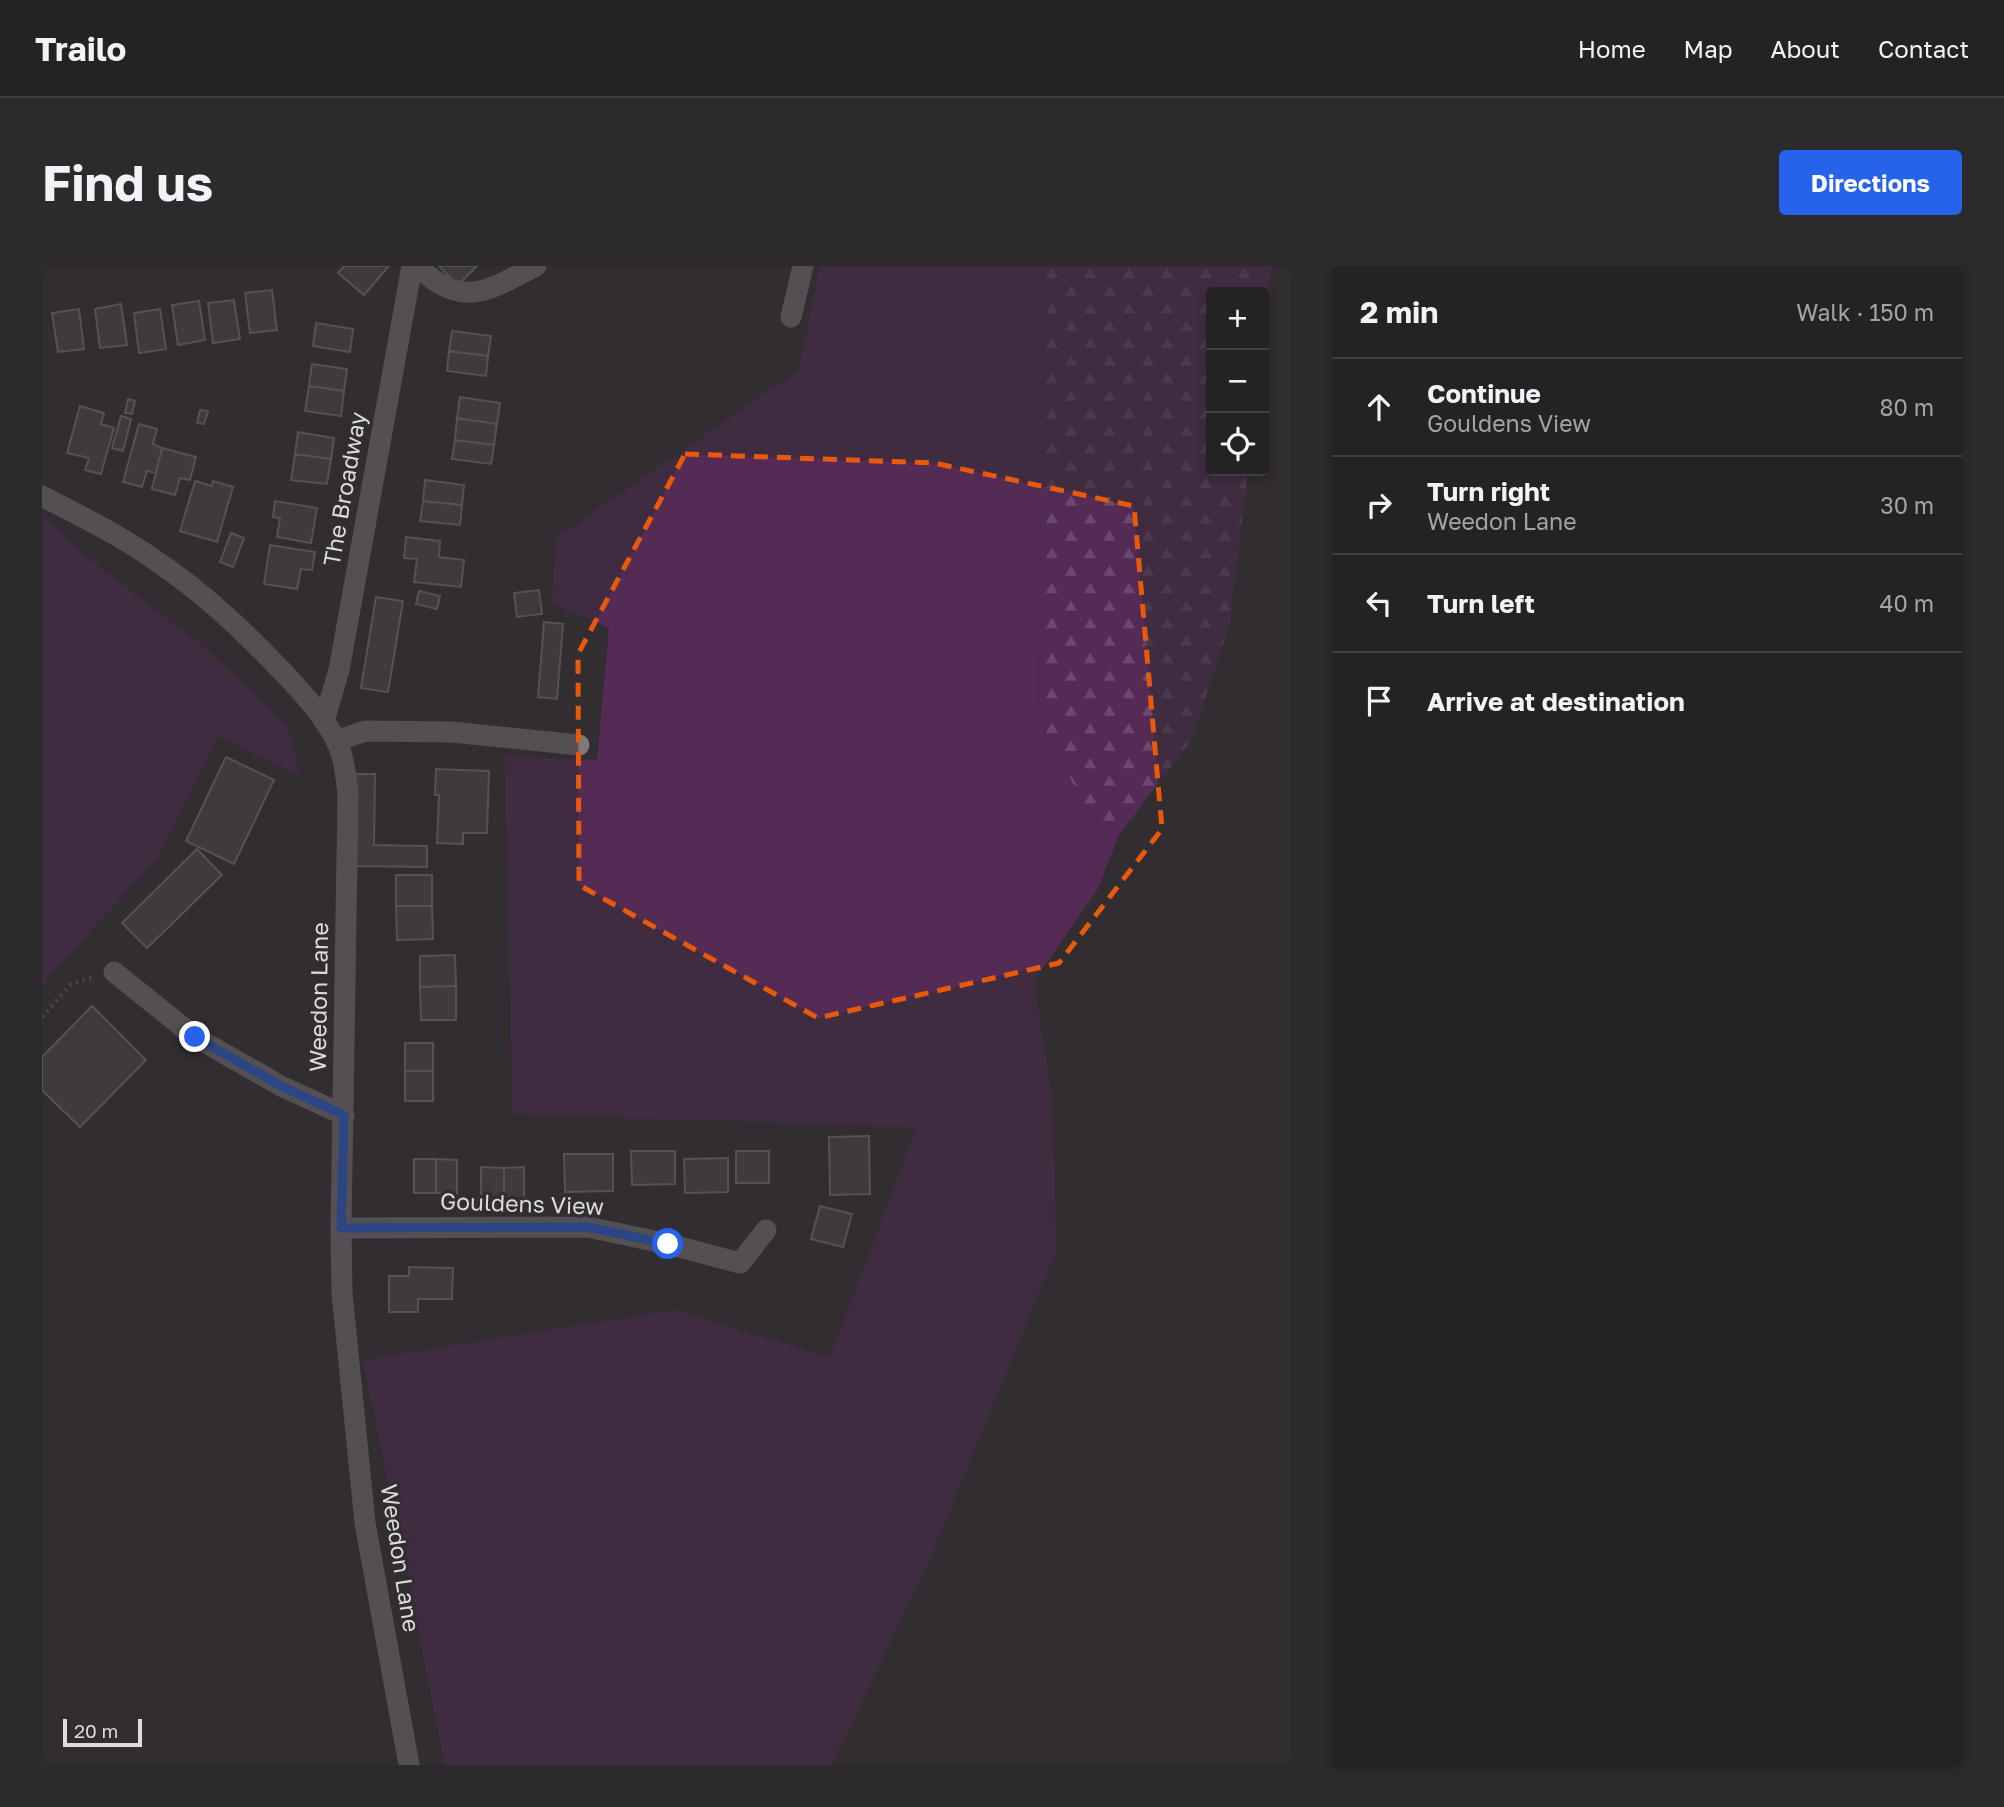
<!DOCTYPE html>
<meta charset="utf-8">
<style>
:root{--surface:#252225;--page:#2d2a2d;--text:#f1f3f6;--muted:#a3a4a7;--line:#423f42;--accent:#2563eb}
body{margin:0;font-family:"Golos Text",sans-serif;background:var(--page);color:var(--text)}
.controls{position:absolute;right:21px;top:21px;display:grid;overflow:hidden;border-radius:7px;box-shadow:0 4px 10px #0003}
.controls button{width:63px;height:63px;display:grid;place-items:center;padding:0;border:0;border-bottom:2px solid var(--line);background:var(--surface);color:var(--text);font:35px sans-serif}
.scale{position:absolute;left:21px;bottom:18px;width:79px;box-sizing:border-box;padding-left:7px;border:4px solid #dddbdd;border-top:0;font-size:19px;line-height:24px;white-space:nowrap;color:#dddbdd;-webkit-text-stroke:5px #312d31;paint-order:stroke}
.stop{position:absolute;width:21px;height:21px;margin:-16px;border:5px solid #2563eb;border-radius:50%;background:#fff}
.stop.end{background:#2563eb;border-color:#fff;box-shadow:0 2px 7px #0008}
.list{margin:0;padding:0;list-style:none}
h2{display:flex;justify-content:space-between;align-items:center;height:91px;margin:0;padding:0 28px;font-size:30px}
h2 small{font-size:23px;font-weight:400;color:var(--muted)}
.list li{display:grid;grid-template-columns:46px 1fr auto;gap:21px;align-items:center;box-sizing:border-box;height:98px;padding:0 28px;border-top:2px solid var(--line)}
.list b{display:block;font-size:26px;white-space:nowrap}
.list p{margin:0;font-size:23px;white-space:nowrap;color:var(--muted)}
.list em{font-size:23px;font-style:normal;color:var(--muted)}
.icon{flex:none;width:38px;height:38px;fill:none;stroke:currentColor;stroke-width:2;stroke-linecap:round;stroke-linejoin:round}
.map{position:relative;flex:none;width:1248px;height:1499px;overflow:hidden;border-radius:7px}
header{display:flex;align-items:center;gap:42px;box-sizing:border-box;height:98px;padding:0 35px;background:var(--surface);border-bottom:2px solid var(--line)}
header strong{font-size:33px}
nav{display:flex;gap:38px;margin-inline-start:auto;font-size:24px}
.intro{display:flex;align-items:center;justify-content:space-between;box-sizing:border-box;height:168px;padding:0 42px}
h1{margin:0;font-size:49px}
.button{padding:18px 32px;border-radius:7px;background:var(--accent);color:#fff;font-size:24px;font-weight:700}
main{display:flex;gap:42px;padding:0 42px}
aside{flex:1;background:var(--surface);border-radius:7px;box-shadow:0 4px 10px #0003}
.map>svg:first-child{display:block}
</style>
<header>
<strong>Trailo</strong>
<nav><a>Home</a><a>Map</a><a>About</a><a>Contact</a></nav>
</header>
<div class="intro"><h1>Find us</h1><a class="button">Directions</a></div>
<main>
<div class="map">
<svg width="1248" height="1499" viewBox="0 0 1248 1499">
<defs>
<pattern id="forest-firs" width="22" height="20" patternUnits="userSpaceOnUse" patternTransform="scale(1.75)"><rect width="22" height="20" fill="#532b55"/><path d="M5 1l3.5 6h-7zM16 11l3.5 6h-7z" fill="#6b496d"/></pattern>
</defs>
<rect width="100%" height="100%" fill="#312d31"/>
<path fill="#532b55" d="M778,0H1002L996,452L1050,553L1077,569L1056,623L992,715L1010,830L1014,985L882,1307L789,1499H403L321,1094L634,1044L788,1092L875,861L470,848L463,490L555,494L567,362L510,338L514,272L757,104Z
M0,249L48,294L166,384L245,461L258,509L176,471L117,589L0,719Z"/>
<path fill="url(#forest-firs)" d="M1002,0H1229L1222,65V26H1169V205H1206L1188,357L1151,472L1077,569L1050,553L996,452Z"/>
<path fill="#4e4a4e" stroke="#807c80" stroke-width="2" d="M302,0H347L322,29L296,7Z
M397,0H435L416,19Z
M230,24L235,64L208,67L203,27Z
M192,34L198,73L171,77L166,37Z
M157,35L163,74L136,79L130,39Z
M79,38L85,79L58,82L53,43Z
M37,43L42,83L16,86L10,47Z
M118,43L124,83L97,87L92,47Z
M274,57L311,63L308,86L271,80Z
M410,65L449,70L446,90L407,85Z
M407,85L446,90L444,110L405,105Z
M270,98L305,103L302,125L267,120Z
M267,120L302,125L299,150L263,145Z
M418,131L458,137L455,158L415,152Z
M86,133L93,135L90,148L83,147Z
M38,140L62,147L59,158L72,162L59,208L43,204L47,192L25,187Z
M158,144L166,145L162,158L155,157Z
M79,150L89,153L81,185L70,182Z
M415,152L455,158L452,179L413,174Z
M97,158L115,163L111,178L120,182L114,207L105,205L100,221L81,216Z
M256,166L292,172L289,193L253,188Z
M413,174L452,179L449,198L410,193Z
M120,182L154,191L148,214L138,212L133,229L110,223Z
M253,188L289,193L285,218L249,214Z
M383,214L422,219L420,239L381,235Z
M153,215L170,220L171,215L191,221L175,276L138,265Z
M233,235L275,242L269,277L235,271L238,252L231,251Z
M381,235L420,239L418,259L378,255Z
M189,267L202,272L191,301L178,296Z
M364,271L398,275L397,291L422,294L419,321L372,316L375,293L362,292Z
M228,279L273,286L270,304L259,303L255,323L222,318Z
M497,324L500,348L475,351L472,327Z
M377,325L398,330L395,343L374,338Z
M334,331L361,335L346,426L319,422Z
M502,356L521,358L515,433L496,431Z
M184,491L232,514L192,598L144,575Z
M394,503L447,505L445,567H421V578L395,577L397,529H393Z
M312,508H333L332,579L385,580V601L311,600Z
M155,583L180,609L105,682L80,657Z
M354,609H390V640H354Z
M354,640H390L391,673L355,674Z
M413,689L414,720L378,721V690Z
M414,720V754H379L378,721Z
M50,740L104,794L38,861L0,824V791Z
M363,777H391V805H363Z
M363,805H391V835H363Z
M827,870L828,928L788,929L787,871Z
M589,885H633V918L590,919Z
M694,885H727V917H694Z
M522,888H571V925L523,926Z
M686,892V926L643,927L642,893Z
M372,893H394V927H372Z
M394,893L415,894V928L394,927Z
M439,901L462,902V935L439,936Z
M482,901V935H462V902Z
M778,940L810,948L801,981L769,973Z
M367,1001L411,1002L410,1033H376V1046H347V1010H367Z"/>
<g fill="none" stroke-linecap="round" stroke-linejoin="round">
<path stroke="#6b686b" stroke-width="4.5" stroke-dasharray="2 5" stroke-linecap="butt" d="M0,751L29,718L50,712"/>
<path stroke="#7d797d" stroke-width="21" d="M375,0C382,6 389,13 397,17C432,40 462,15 494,0
M749,51L761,0
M0,230C41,251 83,272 120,299C164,329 203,366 240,405C261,428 284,451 297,481C303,495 304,513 306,528L299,962L300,1027L323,1257L367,1499
M282,455L297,404L370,0
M294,475L323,465L410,466L537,479
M72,706L153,771L239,820L302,849
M299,962L546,961L626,978L698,997L724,964"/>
</g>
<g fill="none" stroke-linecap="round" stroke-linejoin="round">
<path stroke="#2563eb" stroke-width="9" d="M153,771L239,820L302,849L299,962L546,961L626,978"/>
</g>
<path d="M0 0H1248V1499H0ZM643,188L892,197L1092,240L1120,563L1017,697L776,752L537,619L536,388Z" fill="#312d31" fill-opacity=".55" fill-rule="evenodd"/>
<path fill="none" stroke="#e8590c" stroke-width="5" stroke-dasharray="14 9" stroke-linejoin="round" d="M643,188L892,197L1092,240L1120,563L1017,697L776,752L537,619L536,388Z"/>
<g text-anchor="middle" stroke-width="7" stroke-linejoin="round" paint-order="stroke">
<g font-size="23" fill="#dddbdd" stroke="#312d31">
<text transform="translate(303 223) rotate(-80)" y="8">The Broadway</text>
<text transform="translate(277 731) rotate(-89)" y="8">Weedon Lane</text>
<text transform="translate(480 938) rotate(2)" y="8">Gouldens View</text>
<text transform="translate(358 1292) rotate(81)" y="8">Weedon Lane</text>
</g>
</g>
</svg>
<div class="controls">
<button>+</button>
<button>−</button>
<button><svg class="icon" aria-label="locate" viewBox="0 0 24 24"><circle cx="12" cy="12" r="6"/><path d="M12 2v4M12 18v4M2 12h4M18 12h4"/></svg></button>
</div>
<div class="scale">20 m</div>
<div class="stop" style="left:626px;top:978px"></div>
<div class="stop end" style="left:153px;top:771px"></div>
</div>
<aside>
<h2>2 min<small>Walk · 150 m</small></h2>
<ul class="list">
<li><svg class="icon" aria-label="ahead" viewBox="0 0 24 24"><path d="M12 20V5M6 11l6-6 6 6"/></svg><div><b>Continue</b><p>Gouldens View</p></div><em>80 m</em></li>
<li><svg class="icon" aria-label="right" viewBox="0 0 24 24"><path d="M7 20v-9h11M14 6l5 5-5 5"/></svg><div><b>Turn right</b><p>Weedon Lane</p></div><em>30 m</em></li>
<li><svg class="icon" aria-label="left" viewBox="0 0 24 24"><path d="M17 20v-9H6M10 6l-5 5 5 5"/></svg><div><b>Turn left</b></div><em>40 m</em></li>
<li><svg class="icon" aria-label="arrive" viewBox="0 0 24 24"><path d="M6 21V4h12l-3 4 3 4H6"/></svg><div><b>Arrive at destination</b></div></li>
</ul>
</aside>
</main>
